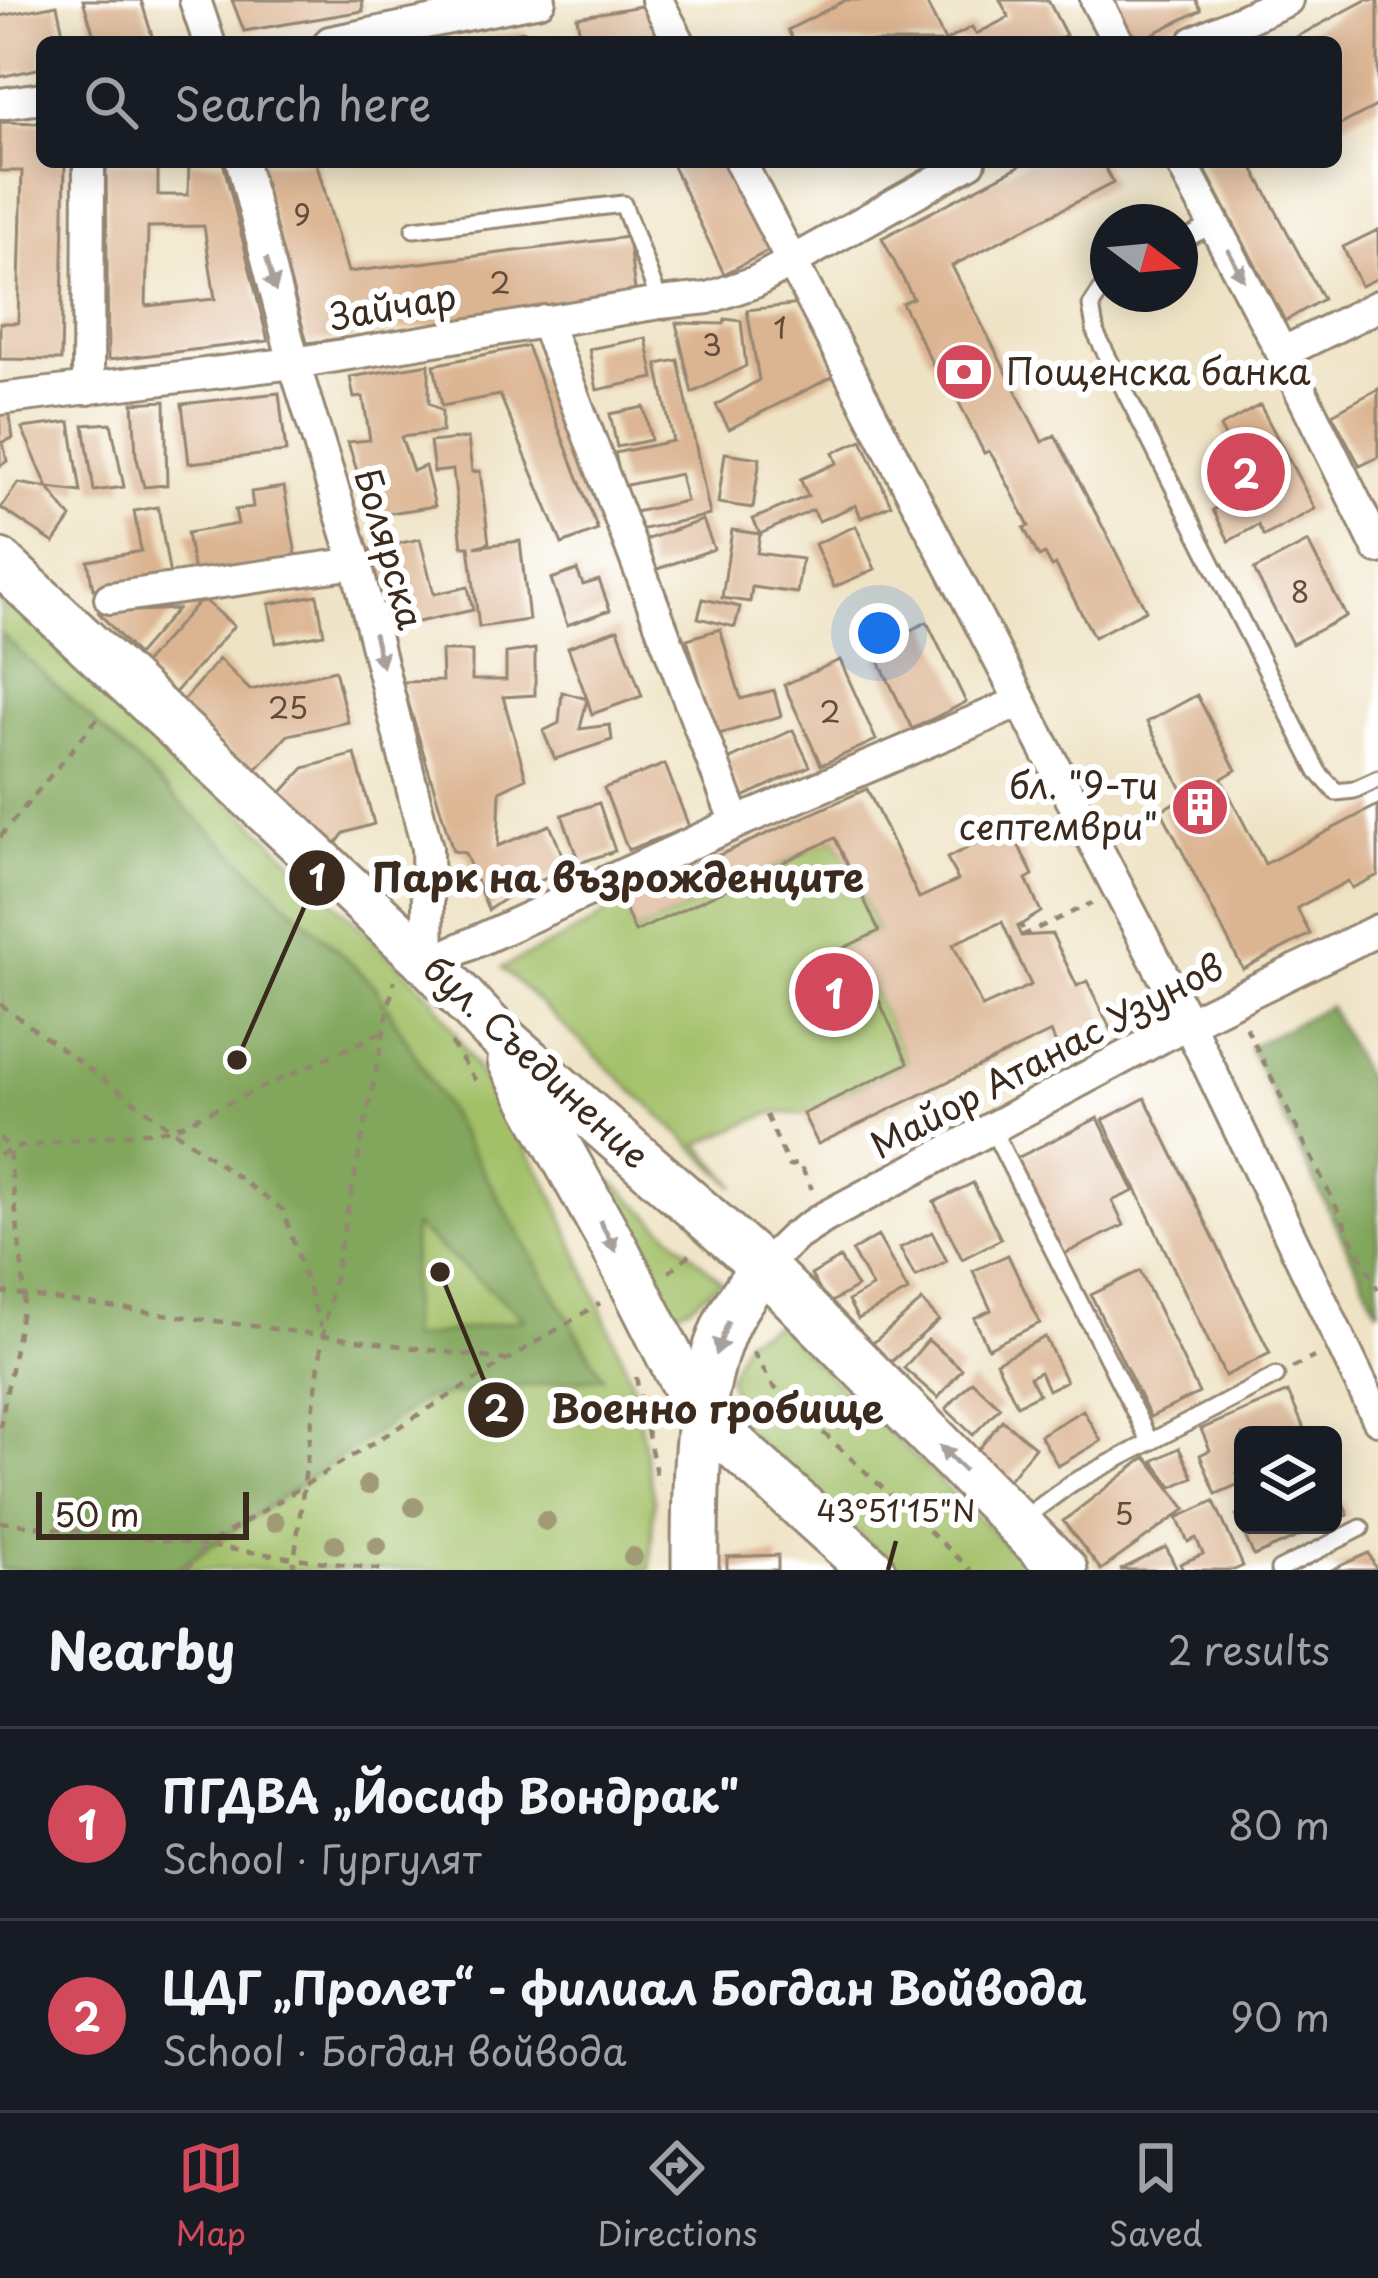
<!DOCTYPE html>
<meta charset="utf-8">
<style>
:root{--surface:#171b24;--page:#242831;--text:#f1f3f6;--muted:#9ea1a6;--line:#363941;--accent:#d1495b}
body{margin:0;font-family:"Playpen Sans",sans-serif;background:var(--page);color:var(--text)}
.controls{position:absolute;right:36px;bottom:36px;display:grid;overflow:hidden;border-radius:18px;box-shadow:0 6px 30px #0003}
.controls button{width:108px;height:108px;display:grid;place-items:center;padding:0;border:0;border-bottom:3px solid var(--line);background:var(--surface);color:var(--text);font:60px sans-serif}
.compass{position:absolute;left:1090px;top:204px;width:108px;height:108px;border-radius:50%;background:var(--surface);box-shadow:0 6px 30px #0003;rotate:106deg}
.scale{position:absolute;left:36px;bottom:30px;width:213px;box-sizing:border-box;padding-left:12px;border:6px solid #3b2a1e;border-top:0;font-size:33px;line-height:42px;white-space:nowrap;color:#3b2a1e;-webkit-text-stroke:9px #fff;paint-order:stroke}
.you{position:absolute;left:879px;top:633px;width:42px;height:42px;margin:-30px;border:9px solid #fff;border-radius:50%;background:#1a73e8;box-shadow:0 0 0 18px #1a73e833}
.badge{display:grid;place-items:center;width:78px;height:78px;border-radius:50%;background:var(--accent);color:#fff;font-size:39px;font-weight:700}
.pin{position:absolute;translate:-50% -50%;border:6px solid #fff;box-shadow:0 3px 12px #0006}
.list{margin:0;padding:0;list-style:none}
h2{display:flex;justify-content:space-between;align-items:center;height:156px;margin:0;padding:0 48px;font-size:51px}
h2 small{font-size:39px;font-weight:400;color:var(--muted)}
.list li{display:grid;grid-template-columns:78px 1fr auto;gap:36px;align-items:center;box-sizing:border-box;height:192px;padding:0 48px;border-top:3px solid var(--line)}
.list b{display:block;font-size:45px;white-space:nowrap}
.list p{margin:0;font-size:39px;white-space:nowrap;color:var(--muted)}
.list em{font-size:39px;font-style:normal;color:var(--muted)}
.icon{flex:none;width:66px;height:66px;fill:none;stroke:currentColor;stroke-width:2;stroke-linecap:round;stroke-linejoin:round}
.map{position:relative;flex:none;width:1378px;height:1570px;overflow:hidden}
.search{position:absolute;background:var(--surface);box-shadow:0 6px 30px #0003;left:36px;right:36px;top:36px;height:132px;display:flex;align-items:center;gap:30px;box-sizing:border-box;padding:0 42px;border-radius:18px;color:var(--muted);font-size:45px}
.sheet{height:540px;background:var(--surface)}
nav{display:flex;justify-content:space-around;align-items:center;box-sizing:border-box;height:168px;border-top:3px solid var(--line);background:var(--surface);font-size:33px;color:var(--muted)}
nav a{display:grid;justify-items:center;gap:6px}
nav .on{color:var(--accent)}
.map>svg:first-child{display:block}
</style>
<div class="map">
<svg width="1378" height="1570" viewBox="0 0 1378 1570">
<rect width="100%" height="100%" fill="#fff"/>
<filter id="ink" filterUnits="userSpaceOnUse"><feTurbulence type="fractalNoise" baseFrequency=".00833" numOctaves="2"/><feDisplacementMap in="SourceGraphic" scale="24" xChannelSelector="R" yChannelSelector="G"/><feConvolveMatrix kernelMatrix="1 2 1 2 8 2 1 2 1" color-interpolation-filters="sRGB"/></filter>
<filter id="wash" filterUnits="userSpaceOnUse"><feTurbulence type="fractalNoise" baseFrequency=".004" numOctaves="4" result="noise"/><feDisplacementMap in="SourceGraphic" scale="48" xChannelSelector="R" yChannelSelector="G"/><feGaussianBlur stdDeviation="2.7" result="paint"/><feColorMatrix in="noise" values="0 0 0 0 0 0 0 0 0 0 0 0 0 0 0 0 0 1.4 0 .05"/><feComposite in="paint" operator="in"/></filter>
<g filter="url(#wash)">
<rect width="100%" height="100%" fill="#efe3c5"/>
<path fill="#a2c067" stroke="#6e7542" stroke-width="3" d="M0,576L434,999L549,1186L634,1386L654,1502L650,1570H0Z
M835,838L879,931L829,956L844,988L868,977L908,1063L803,1114L771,1113L699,1144L736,1187L502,968L593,923L621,899L635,932Z
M611,1180L721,1281L692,1304L666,1316Z
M776,1325L1033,1570H897L743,1428L728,1377L746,1337Z"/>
<path fill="#81a65c" stroke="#5e683d" stroke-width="3" fill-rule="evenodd" d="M0,633L375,986L603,1377L425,1398L176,1570H0ZM414,1226L524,1318V1319L409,1339Z
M1329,1006L1378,1101V1311L1249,1047Z"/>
<g id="blocks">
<path fill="#dbb491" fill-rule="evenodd" d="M83,0H141L154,42H96Z
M232,0H362L363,11L244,31Z
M846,0H925L945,41L972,27L976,34L1009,17L1000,0H1048L1066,35L1052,42H794L788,30Z
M1113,0H1196L1201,10L1140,40L1127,27Z
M1366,0H1378V105L1336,127V42H1287Z
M57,5L65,42H42V68L0,77V16Z
M647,5L666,42H581L577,17Z
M524,31L526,42H480V40Z
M0,122L42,123V162H65L61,360L0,359V323H18L22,171H0Z
M106,162H158V195H188L189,162H223L268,341L108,360ZM204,226L215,299L146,306L148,227Z
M258,162H316L348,272L628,237L636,298L307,343Z
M671,162H726L770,250L724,274Z
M1027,162H1102L1113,183L952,266L1042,442L1055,435L1146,610L1094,637L1056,565L1052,567L1045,554L1039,557L1024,528L1029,526L998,465L989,451L984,453L945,374L939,377L902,303L913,298L882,238Z
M1201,162H1250L1323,299L1285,321Z
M1378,230V278L1361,286L1343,247Z
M800,304L836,375L729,429L716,405L759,380L747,310Z
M725,319L741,321L746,366L692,393L676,323L724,324Z
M646,338L654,378L597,390L589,349Z
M527,346L598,530L562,544L500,395L442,406L434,365Z
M678,360L710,515L639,530L635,512L686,501L680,474L622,486L615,453L673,441L657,364Z
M429,364V403L442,411V432L401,437L413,471L425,466L435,506L371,516L348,442L370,440L363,397L354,398L350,377Z
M1378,389V457L1360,466L1332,414Z
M279,393L286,452L189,463L182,404Z
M165,401L167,485L144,487L136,455L133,403Z
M1260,405L1315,509L1264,536L1258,525L1229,541L1213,510L1253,490L1220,427Z
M644,407L651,440L617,447L610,414Z
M9,410L13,438L3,442L7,461L0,466V413Z
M70,422L81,492L48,488L71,518L54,543L1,508L18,483L48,488L22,428Z
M111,423L124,487L94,491L84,425Z
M468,438L472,472L480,471L489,543L475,547L520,541L529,620L479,627L469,546H462L453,470L434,472L430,442Z
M862,440L891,505L861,518L856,505L819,521L813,510L760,534L757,553L802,559L797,593L752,587L750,602L722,598L732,530L760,534L753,519L808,496L800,479L837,463L833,453Z
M725,453L760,458L753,508L718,503Z
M284,487L297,560L195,578L187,533L238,524L235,510L253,507L251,492Z
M158,507L170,576L93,589L88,561L141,551L134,511Z
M703,520L714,549L652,571L642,541Z
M856,526L875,569L834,587L815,544Z
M420,539L434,594L468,587L473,610L404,625L401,615L377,620L363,551Z
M1308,542L1346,616L1292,644L1254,570Z
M577,570L583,585L599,580L610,610L567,625L551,579Z
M317,595L324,634L276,643L269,604Z
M202,598L234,626L173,695L141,667Z
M703,599L740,607L735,627L698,618Z
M177,609L137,655L99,613Z
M927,622L966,702L912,729L873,649Z
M618,629L642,696L592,714L587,699L580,729L610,725L612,740L555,759L543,731L559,723L562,692L587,699L568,647Z
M720,629L741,699L774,690L781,716L716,735L687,639Z
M535,649V695L503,697L526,778L500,791L498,846L550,825L568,869L516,891L488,910L465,853L453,851L402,682L442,681L441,651H472V680H506V653Z
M219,659L250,690L335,670L348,722L288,735L252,774L177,707Z
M840,660L876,740L821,765L784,685Z
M1197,695L1236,770L1221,779L1265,864L1378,805V875L1352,888L1348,881L1297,908L1310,934L1243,969L1161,810L1186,797L1147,722Z
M793,730L810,766L743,797L726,761Z
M355,754L374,824L344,833L328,854L273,802L304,768Z
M665,764L689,827L628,850L604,788Z
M867,789L919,898L958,880L947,858L1010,828L1033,875L1026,879L1041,912L1017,927L1021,936L1052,934L1077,986L1087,981L1112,1032L1063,1060L1051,1032L818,1144L803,1114L908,1063L868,977L844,989L829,955L879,931L835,838L635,932L621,899ZM1002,922L1031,985L982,1007L953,944Z
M599,803L615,851L579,863L562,815Z
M1145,1098L1270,1353L1225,1376L1103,1120Z
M1098,1118L1134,1191L1112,1201L1124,1225L1060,1256L1013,1160Z
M973,1183L1001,1239L962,1259L934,1202Z
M932,1232L947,1261L915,1277L900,1248Z
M878,1236L908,1291L858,1319L848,1301L872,1287L852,1251Z
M1008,1255L1040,1323L988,1348L974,1318L991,1310L973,1271Z
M840,1258L857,1287L828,1304L811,1275Z
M1140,1271L1199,1393L1150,1417L1091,1295Z
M922,1301L939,1320L884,1368L867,1348Z
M1045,1337L1066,1381L1048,1390L1040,1372L1030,1377L1039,1394L1017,1405L996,1362Z
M928,1340L962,1369L938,1398L904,1368Z
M972,1381L1000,1407L973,1435L946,1409Z
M1288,1392L1307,1435H1243V1470L1237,1473L1241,1483L1216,1494L1200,1455L1210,1450L1201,1429Z
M1083,1410L1101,1441L1058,1466L1040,1435Z
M1002,1420L1035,1447L1007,1482L974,1455Z
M1179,1448L1193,1477L1172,1487L1153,1461Z
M1146,1457L1186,1509L1101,1570L1063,1521Z
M1333,1481L1348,1515L1333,1521Z
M1214,1501L1243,1566L1234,1570H1183L1180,1564L1203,1554L1196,1538L1188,1542L1177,1518Z
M1243,1512V1525H1324L1254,1556L1236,1515Z
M1166,1547L1177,1570H1120Z
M1369,1553L1376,1570H1331Z
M778,1555V1570H727V1557Z"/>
</g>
</g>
<g filter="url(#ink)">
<use href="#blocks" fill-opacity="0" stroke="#958672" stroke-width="3"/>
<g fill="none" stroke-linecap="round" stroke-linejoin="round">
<defs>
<path id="lane" d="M414,229L623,204L660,303
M1180,242L1214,224
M1108,280L1091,306L1096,334L1318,772L1336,792L1354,790L1378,779
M992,1129L1149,1440
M1020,1521L1072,1483L1276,1376
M1279,1570L1361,1528"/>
<path id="street" d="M195,0L209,42
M657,0L679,42
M1096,0L1118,42
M330,42L540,0
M1194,42L1287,0
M0,104L42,98
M242,162L294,363L356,563L427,848L429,963L736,823L1020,702
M740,162L1188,1023L1378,1419
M1181,162L1282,353L1378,548
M545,321L736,823
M1282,353L1378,306
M88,389L89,162
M0,399L294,363L660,303L708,298L755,282L970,162
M110,598L356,563
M763,1267L794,1237L825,1217L1188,1023L1378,930"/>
<path id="primary" d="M0,562L429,963L493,1030L763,1267L1064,1570
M511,1061L618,1254L693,1402L704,1418L872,1570
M695,1570C695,1492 694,1393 727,1322C737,1302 750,1285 763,1267"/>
</defs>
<use href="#lane" stroke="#958672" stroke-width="21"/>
<use href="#street" stroke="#958672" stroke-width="36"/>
<use href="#primary" stroke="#958672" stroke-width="51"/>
<path stroke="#958672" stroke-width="4.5" stroke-dasharray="9 9" stroke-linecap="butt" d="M0,837L103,712
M1017,927L1021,925L1025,934
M1021,936L1092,903
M0,1004L283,1210L321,1327
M1246,1027L1378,1290
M451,1043L478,1084
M766,1115L789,1166L799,1163L812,1189
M0,1137L9,1150L25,1295L0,1427
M0,1155L16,1147L172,1129L385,1031
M669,1272L692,1253
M0,1292L505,1360
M753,1352L773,1386L971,1570
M1292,1368L1314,1357
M636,1377L658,1483
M0,1522L206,1546L600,1303
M186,1570L206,1546L385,1570
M293,1570L323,1333L394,981"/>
<use href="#lane" stroke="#fff" stroke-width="15"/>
<use href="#street" stroke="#fff" stroke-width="30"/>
<use href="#primary" stroke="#fff" stroke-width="45"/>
</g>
<g fill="#a09a77">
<circle cx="368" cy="1485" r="10"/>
<circle cx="414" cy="1507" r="10"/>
<circle cx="546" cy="1521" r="10"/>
<circle cx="275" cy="1522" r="10"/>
<circle cx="335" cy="1544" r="10"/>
<circle cx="377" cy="1546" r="10"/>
<circle cx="633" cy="1557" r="10"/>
</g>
<defs><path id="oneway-solid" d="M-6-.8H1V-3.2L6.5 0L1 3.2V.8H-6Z" transform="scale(3)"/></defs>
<g fill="#a79f9a">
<use href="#oneway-solid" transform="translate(1236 265) rotate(62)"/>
<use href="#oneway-solid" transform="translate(271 275) rotate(75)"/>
<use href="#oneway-solid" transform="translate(378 650) rotate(76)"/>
<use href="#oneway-solid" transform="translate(608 1236) rotate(62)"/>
<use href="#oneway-solid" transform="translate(722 1338) rotate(110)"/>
<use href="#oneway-solid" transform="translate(952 1458) rotate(-135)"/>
</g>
</g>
<path fill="none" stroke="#3b2a1e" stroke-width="4.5" d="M888,1570L896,1541"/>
<defs>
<symbol id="bank-disc" viewBox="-11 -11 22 22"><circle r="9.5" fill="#d1495b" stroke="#fff"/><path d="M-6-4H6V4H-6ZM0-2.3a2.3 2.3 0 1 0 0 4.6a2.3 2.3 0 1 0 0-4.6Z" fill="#fff"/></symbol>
<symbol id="building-disc" viewBox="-11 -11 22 22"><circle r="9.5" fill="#d1495b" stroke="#fff"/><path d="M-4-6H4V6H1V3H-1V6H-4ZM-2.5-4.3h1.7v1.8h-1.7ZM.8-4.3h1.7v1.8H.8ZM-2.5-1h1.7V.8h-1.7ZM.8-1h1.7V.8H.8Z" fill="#fff"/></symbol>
</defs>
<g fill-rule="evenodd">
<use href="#bank-disc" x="931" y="339" width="66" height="66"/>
<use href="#building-disc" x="1167" y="774" width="66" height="66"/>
</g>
<g text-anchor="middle" stroke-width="12" stroke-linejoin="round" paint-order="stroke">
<g font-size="30" fill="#634c3b">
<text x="302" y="226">9</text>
<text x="500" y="294">2</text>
<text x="780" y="339">1</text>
<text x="712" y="356">3</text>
<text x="1300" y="603">8</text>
<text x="288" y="719">25</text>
<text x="830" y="723">2</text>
<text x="1124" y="1525">5</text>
</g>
<g font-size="36" fill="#3b2a1e" stroke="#fff">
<text transform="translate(393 307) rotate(-10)" y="13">Зайчар</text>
<text transform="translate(389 549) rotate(74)" y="13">Болярска</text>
<text transform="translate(1047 1056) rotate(-28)" y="13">Майор Атанас Узунов</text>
<text transform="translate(536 1062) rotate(43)" y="13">бул. Съединение</text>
</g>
<g font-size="36" fill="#3b2a1e" stroke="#fff" text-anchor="start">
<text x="1006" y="385">Пощенска банка</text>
<text x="1158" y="799" text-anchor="end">бл. "9-ти<tspan x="1158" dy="41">септември"</tspan></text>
</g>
</g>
<g font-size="30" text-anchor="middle" fill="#3b2a1e" stroke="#fff" stroke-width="12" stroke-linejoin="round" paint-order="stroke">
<text x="896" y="1522">43°51'15"N</text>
</g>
<path fill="none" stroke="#3b2a1e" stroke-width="4.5" d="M237 1060L317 878M440 1272L496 1410"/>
<g fill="#3b2a1e" stroke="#fff" stroke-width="4.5">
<circle cx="237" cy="1060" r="12"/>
<circle cx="440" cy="1272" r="12"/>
<circle cx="317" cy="878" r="30"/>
<circle cx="496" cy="1410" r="30"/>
</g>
<g font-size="36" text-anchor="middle" font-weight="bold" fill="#fff">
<text x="317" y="891">1</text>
<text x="496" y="1422">2</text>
</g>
<g font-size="39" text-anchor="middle" font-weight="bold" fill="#3b2a1e" stroke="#fff" stroke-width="12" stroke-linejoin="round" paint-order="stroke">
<text x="618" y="892">Парк на възрожденците</text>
<text x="717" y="1423">Военно гробище</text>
</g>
</svg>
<div class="controls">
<button><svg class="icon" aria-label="layers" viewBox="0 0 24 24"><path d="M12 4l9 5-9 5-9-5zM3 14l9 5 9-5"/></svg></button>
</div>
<svg class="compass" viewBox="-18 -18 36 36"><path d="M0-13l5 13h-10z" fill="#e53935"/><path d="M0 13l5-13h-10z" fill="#9ea1a6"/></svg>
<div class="scale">50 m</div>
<div class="you"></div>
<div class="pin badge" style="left:834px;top:992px">1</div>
<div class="pin badge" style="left:1246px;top:472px">2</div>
<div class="search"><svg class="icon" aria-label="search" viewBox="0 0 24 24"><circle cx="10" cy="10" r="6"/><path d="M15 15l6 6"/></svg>Search here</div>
</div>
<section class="sheet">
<h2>Nearby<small>2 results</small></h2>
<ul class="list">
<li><span class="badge">1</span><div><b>ПГДВА „Йосиф Вондрак&quot;</b><p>School · Гургулят</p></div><em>80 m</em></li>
<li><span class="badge">2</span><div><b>ЦДГ „Пролет“ - филиал Богдан Войвода</b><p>School · Богдан войвода</p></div><em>90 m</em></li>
</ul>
</section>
<nav>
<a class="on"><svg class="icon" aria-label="map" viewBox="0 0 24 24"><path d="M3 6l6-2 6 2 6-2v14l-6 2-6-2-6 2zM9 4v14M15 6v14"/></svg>Map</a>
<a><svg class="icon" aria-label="directions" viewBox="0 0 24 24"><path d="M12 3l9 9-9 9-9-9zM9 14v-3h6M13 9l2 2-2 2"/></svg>Directions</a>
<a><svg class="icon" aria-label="saved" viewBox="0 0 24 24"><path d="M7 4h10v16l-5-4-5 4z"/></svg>Saved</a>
</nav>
